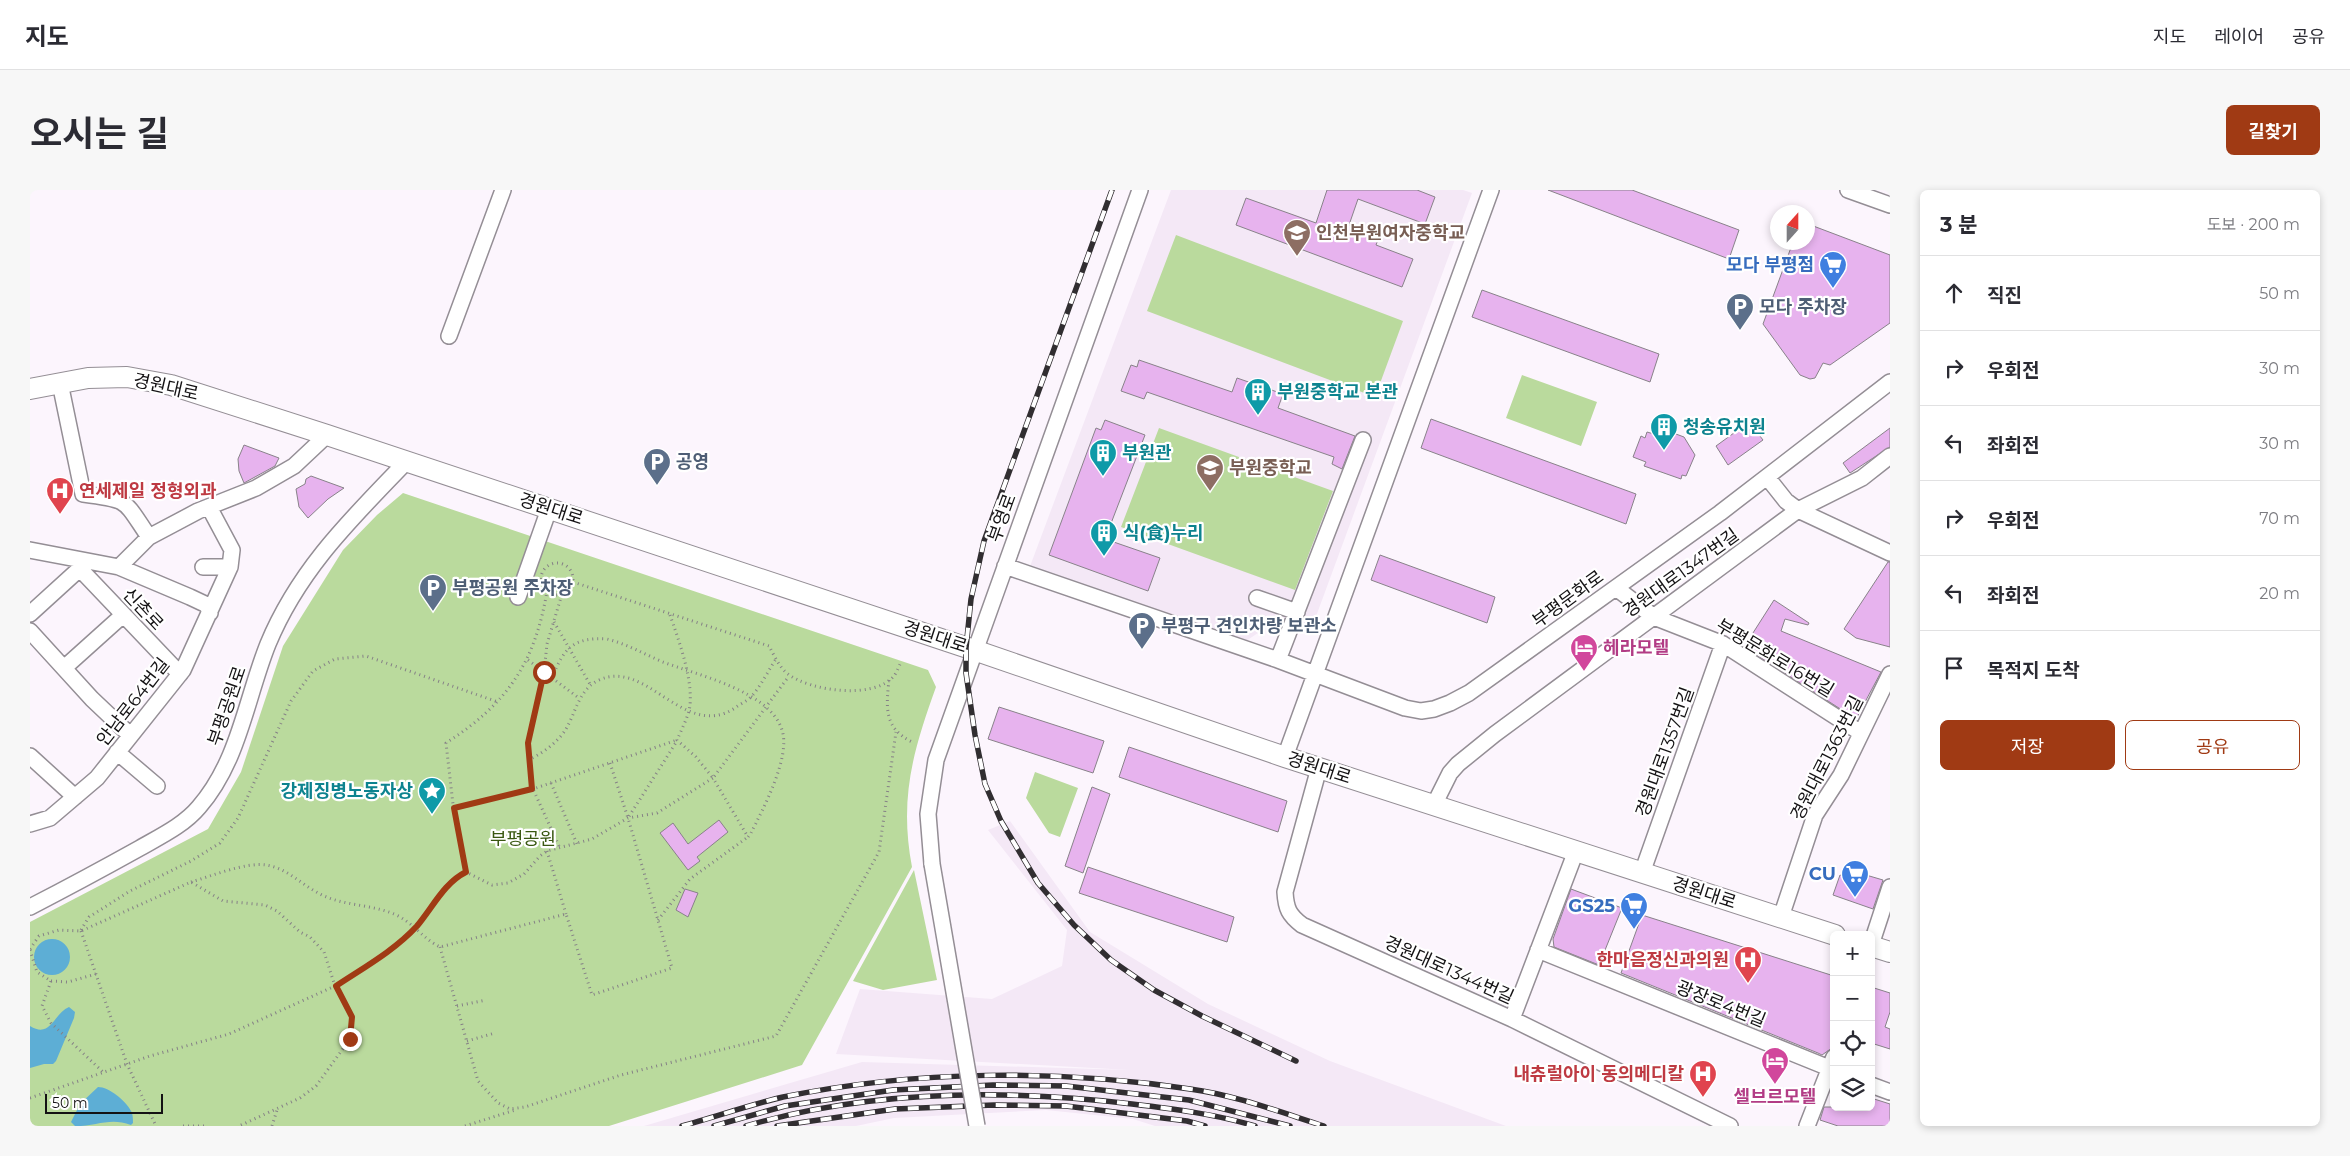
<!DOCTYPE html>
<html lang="ko">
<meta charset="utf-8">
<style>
:root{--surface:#fff;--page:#f7f7f7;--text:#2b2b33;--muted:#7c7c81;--line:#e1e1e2;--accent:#a03a14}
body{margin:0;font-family:Montserrat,"Noto Sans KR",sans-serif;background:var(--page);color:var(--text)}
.controls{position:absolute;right:15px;bottom:15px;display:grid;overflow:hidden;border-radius:8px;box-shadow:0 2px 8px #0003}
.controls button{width:45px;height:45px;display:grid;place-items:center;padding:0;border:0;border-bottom:1px solid var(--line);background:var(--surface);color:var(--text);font:25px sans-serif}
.compass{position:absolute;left:1740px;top:15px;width:45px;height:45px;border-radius:50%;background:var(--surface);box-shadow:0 2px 8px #0003;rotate:21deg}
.scale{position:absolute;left:15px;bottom:12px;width:118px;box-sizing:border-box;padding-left:5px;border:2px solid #141214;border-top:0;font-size:14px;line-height:18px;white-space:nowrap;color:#141214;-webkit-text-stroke:4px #fff;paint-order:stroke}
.stop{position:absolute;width:15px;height:15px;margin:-11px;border:4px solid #a03a14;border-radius:50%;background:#fff}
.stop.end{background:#a03a14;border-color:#fff;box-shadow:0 1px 5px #0008}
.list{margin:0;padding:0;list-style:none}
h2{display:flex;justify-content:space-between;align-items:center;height:65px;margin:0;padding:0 20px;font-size:21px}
h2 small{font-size:16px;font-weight:400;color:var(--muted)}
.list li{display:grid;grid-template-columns:32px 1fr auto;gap:15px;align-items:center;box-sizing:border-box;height:75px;padding:0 20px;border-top:1px solid var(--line)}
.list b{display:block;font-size:19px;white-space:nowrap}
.list em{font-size:16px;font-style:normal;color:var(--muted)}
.actions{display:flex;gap:10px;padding:15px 20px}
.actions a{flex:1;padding:11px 0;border:1px solid var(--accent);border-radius:8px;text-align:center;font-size:18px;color:var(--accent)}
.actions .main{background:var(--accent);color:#fff}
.icon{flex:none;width:28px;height:28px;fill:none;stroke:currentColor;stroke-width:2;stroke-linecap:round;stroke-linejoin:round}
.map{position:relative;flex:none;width:1860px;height:936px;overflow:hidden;border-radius:8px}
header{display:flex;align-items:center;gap:30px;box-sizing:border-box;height:70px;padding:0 25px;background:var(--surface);border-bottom:1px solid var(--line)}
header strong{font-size:24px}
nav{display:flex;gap:28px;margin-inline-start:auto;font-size:18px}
.intro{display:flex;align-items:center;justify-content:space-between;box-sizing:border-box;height:120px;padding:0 30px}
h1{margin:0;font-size:35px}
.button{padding:12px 22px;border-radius:8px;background:var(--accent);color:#fff;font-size:18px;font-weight:700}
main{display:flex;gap:30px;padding:0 30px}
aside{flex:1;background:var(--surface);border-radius:8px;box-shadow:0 2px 8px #0003}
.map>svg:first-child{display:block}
</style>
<header>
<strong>지도</strong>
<nav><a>지도</a><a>레이어</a><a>공유</a></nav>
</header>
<div class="intro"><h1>오시는 길</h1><a class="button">길찾기</a></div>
<main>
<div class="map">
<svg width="1860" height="936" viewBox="0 0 1860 936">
<rect width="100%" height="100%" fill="#fcf5fd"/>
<path fill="#f4e8f6" d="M1141,0H1433L1442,3L1281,440L1250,428L1216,451L999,379Z
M980,631L1060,742L1178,814L1300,871L1476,936H1125L1103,929L1016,920L864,928L826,936H614L832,872L1100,880L806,864L830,799L962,809L1032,776L1037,740L958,640Z"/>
<path fill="#bada9d" d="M1146,45L1373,131L1345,207L1117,121Z
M1492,185L1567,212L1551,256L1476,228Z
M1129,238L1303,301L1265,400L1091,337Z
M373,303L898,480L906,497C883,561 869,608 882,677L772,875L579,936H0V732L178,639L211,582L253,456L313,360L347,325Z
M1005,582L1048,598L1030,647L1019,643L996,608Z
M884,680L907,790L853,800L823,791Z"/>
<path fill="#5daed5" d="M4 767a18 18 0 1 1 36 0a18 18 0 1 1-36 0Z
M39,817L45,822L44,828L26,871L23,874H14L0,878V836C21,849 23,824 39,817Z
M68,897C79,897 96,911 101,921C103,924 103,930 103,933L101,935C80,927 68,936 45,936L41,932L50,914Z"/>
<path fill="#e7b3ee" stroke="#888289" d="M1297,0H1387L1405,7L1395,34L1328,9L1319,35L1349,47L1346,55L1383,69L1372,97L1206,35L1216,8L1286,33Z
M1518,0H1602L1709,40L1699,69Z
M1778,34L1860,65V133L1800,175L1793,173L1785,188L1780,189L1770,185L1733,134L1763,52H1778Z
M1452,100L1629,164L1620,192L1442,127Z
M1109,170L1202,202L1207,188L1253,204L1248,218L1325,246L1312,279L1302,274L1304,267L1117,202L1114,209L1091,201L1101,175L1107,177Z
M1401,229L1606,304L1596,334L1391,258Z
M1075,230L1115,245L1075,349L1130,368L1118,401L1019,365L1066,238L1071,240Z
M1719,232L1733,250L1698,275L1686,256Z
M1627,237L1654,247L1665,265L1656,286L1652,285L1651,289L1614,276L1616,272L1603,267L1611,246L1615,248L1617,242L1624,244Z
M1860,238V257L1820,283L1813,273Z
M214,255L249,268L245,276L214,293L209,281L208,269Z
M281,286L314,298L298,309L278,328L269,317L266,299L275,294L276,289Z
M1350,365L1465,407L1457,433L1341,390Z
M1858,372H1860V457L1826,448L1814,439Z
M1744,410L1779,433L1778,435L1755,429L1751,441L1851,482L1826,529L1714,457Z
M969,517L1074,551L1063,583L958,549Z
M1099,557L1257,611L1248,642L1089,587Z
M1062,597L1080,604L1053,683L1035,676Z
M689,630L698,642L667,667L670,671L658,680L630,643L643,633L658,654Z
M1058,677L1204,727L1197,752L1049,703Z
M1810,685L1833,694L1836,685L1853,690L1843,719L1803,705Z
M655,699L668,703L658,727L646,720Z
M1541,699L1592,718L1569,775L1524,757L1523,749Z
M1612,725L1804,786L1802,858L1792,865L1788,863L1591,783Z
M1841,797L1860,803V822L1855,837L1860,839V859L1841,853Z
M1841,908L1860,914V936H1808L1790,930L1794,917H1841Z"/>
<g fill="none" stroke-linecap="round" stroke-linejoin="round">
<defs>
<path id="minor" d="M1818,0L1860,15
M419,146L473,0
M30,193L53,304C100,310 93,309 119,347
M1737,287L1756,311L1768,320L1860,363
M0,360L89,377L160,407L177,415L180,423
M975,376L1248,470L1375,518L1391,521L1404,519L1420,513L1439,503L1690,323L1860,192
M89,377L119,347L168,321L226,298L264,276L297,245
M173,377H200
M50,379L150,484
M1586,398L1624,427L1693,454L1831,543
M488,407L519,319
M1227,408L1267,422
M0,424L56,373
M0,441L62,509L100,545
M1248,470L1333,250
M34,478L93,425
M87,562L127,596
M0,566L45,607
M1255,567L1461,0
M1289,578L1255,702C1256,719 1259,725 1272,735L1482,829L1700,936
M1404,615L1420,583L1428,574L1465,544L1768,320L1832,288L1860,266
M0,634L20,628L67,588L153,480L200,377L202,360L179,317
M902,674L898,624L906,570L1110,0
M1612,683L1693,454
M0,717C37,698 74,678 110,658C131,646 154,635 169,617C209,571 216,509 238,454C269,379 322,328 377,271
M1751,727L1785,625L1811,585L1860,484
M1841,755L1860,697
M1508,760L1804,880
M1482,829L1546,661
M1841,895L1860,902
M1777,936L1804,867"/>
<path id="major" d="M0,199L58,188L97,187L141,195L297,245L944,460L1255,567L1805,745
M1841,756L1860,762"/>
</defs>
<use href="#minor" stroke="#948e95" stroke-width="18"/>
<use href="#major" stroke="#948e95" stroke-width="22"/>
<path stroke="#858186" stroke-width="3" stroke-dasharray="1 4" stroke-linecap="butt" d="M511 389a16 16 0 1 1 32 0a16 16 0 1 1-32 0Z
M543,392L739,456C744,465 749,477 758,484C780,501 844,510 864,486C867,482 869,476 871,472
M640,425C649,451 665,494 659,521C656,531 651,541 647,550L666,567L683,588L759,486
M524,432L561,496
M498,470L549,508
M859,490C856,518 854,538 882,552
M498,570C512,564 528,552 536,539C546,522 549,499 569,490C617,468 654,551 705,518C710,514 717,511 721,507C731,496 738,481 746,469
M580,573L598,628L647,551
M521,593L547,654
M424,619L503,599L647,550
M529,656L503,599L498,553L514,482L517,454L532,404
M517,661L536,724
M436,682L424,623L416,553C477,514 505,473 517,401
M161,692C182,686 215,672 236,675C257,678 272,695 290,704C313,716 340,714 364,724C383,732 393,749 410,757L536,724L562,805L642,778L598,628
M628,730L660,689L718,647
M51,740L59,727L100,701L161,671L190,653L208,628L261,511L283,481L305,469L336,466L468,512
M51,741L97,874L126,936
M410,757L448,891L468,913L480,919L495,917L591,885L746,846L849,662L866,542
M0,759L9,746L29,740L51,741L161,692L193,711L235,715L247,721L270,742L280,747L294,762L305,796L322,827L320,849L286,896L270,908L209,936
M0,760L7,782L21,791L12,816L21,833L73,882
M21,791L38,792L66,784
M427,816L456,810
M437,851L465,843
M0,908L120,866L199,844L305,796L359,760L386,737L424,688L436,682L462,695L478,693L494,684L510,666L517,661L562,649L598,628L627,623L683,588L718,647L721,643C733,619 761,567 752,540C740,501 667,485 633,472C614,464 597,454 577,449C543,447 534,458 522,488
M153,936H176
M242,936L247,920
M435,936L485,920"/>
<use href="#minor" stroke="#fff" stroke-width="15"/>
<use href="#major" stroke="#fff" stroke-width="20"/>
<defs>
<path id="rail" d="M1082,0L954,351L941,409L936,458V483L945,545L955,594L971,631L1008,693L1044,735L1081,770L1124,800L1172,826L1266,871
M652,936C685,927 719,915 753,907C886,880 1026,879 1160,899C1205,905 1250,922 1294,936
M684,936L755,916L863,900L963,895L1036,896L1159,910L1260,936
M716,936C839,900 975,899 1102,914C1144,919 1185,924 1225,936
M747,936L865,919L964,915L1036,916L1157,931L1175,936"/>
</defs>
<use href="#rail" stroke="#312e31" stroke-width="5.5"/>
<use href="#rail" stroke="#fff" stroke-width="4" stroke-dasharray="11" stroke-linecap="butt"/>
<defs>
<path id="minor-bridge" d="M902,674L947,936"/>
</defs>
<use href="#minor-bridge" stroke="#948e95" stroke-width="18" stroke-linecap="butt"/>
<use href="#minor-bridge" stroke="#fff" stroke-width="15"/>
</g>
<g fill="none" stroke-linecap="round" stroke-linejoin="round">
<path stroke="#a03a14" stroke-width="6" d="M320,849L322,827L306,796C333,778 364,761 387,736C403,717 414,693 436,682L424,618L502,599L498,553L514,482"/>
</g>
<defs>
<symbol id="school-pin" viewBox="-11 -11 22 30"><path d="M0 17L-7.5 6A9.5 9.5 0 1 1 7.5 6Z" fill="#8d6e63" stroke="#fff"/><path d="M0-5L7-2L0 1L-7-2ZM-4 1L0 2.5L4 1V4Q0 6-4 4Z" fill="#fff"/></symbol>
<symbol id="supermarket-pin" viewBox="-11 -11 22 30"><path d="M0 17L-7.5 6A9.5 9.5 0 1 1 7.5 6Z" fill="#3f7fe0" stroke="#fff"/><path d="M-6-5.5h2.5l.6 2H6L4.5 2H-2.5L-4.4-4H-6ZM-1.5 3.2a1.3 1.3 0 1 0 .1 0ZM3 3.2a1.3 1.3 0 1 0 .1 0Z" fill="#fff"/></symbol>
<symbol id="parking-pin" viewBox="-11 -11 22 30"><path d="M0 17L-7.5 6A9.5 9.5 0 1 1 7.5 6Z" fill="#5c6f8a" stroke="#fff"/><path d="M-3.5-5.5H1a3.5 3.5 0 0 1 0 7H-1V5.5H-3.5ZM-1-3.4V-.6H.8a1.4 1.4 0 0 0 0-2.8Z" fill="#fff"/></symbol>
<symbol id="building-pin" viewBox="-11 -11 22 30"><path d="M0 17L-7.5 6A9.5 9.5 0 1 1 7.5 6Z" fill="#0f9aa8" stroke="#fff"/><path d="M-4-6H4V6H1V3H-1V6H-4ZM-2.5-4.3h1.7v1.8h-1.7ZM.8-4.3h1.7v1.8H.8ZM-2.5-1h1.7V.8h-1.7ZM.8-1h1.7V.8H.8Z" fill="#fff"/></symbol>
<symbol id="hospital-pin" viewBox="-11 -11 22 30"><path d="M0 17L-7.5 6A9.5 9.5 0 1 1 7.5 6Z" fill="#e0444e" stroke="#fff"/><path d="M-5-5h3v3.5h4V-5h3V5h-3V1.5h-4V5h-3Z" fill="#fff"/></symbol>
<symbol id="hotel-pin" viewBox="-11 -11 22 30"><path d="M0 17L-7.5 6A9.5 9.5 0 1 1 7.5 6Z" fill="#d1479c" stroke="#fff"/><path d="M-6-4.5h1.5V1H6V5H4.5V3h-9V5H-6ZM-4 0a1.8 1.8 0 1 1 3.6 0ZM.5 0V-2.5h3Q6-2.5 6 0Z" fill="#fff"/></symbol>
<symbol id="sight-pin" viewBox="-11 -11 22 30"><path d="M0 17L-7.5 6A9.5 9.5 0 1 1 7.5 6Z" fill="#0f9aa8" stroke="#fff"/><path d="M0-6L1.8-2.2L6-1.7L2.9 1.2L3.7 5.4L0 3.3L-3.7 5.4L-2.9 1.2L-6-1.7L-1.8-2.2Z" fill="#fff"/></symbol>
</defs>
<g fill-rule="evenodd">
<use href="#school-pin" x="1251" y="27" width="32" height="43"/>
<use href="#supermarket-pin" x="1787" y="59" width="32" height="43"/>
<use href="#parking-pin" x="1694" y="101" width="32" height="43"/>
<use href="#building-pin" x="1212" y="186" width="32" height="43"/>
<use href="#building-pin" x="1618" y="221" width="32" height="43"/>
<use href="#building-pin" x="1057" y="247" width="32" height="43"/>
<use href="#parking-pin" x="611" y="256" width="32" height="43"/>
<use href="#school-pin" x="1164" y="262" width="32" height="43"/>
<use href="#hospital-pin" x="14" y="285" width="32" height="43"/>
<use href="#building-pin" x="1058" y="327" width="32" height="43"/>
<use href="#parking-pin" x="387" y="382" width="32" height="43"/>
<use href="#parking-pin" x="1096" y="420" width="32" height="43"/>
<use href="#hotel-pin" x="1538" y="442" width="32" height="43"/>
<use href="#sight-pin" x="386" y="585" width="32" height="43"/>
<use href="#supermarket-pin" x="1809" y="668" width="32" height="43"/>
<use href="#supermarket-pin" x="1588" y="700" width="32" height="43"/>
<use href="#hospital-pin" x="1702" y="754" width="32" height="43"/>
<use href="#hotel-pin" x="1729" y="855" width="32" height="43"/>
<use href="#hospital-pin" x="1657" y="868" width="32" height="43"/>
</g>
<g text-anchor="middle" stroke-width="4.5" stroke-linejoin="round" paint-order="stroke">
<g font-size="18" font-weight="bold" fill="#785e54" stroke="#fff" text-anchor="start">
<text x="1286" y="49">인천부원여자중학교</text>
<text x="1199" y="284">부원중학교</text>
</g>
<g font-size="18" font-weight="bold" fill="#366cbe" stroke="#fff" text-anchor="end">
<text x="1784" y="81">모다 부평점</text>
<text x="1806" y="690">CU</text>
<text x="1585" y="722">GS25</text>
</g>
<g font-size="18" font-weight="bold" fill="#4e5e75" stroke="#fff" text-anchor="start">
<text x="1729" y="123">모다 주차장</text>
<text x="646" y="278">공영</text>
<text x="422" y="404">부평공원 주차장</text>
<text x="1131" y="442">부평구 견인차량 보관소</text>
</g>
<g font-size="18" fill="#141214" stroke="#fff">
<text transform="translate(136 197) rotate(13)" y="6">경원대로</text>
<text transform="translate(521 319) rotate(18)" y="6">경원대로</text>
<text transform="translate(972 328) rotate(-70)" y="6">부영로</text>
<text transform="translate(1651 383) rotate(-36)" y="6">경원대로1347번길</text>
<text transform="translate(1538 409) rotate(-36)" y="6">부평문화로</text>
<text transform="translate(113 419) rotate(47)" y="6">신촌로</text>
<text transform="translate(905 447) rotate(18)" y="6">경원대로</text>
<text transform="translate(1745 468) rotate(31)" y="6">부평문화로16번길</text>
<text transform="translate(103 512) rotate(-52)" y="6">안남로64번길</text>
<text transform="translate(197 516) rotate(-71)" y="6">부평공원로</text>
<text transform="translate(1635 562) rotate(-70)" y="6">경원대로1357번길</text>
<text transform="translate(1797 568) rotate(-63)" y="6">경원대로1363번길</text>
<text transform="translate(1289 578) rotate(18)" y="6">경원대로</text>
<text transform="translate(1674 703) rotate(18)" y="6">경원대로</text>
<text transform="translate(1419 780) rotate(24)" y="6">경원대로1344번길</text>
<text transform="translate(1691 814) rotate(22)" y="6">광장로4번길</text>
</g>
<g font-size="18" font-weight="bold" fill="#0d838f" stroke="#fff" text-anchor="start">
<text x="1247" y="208">부원중학교 본관</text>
<text x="1653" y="243">청송유치원</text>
<text x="1092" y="269">부원관</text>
<text x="1093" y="349">식(食)누리</text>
<text x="383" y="607" text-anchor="end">강제징병노동자상</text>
</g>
<g font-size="18" font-weight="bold" fill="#be3a42" stroke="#fff" text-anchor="end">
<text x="49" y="307" text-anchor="start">연세제일 정형외과</text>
<text x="1699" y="776">한마음정신과의원</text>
<text x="1654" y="890">내츄럴아이 동의메디칼</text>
</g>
<g font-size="18" font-weight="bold" fill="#b23c85" stroke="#fff" text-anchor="start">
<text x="1573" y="464">헤라모텔</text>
<text x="1745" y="913" text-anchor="middle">셀브르모텔</text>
</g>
<g font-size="18" fill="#395811" stroke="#fff">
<text x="493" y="655">부평공원</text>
</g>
</g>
</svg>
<div class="controls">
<button>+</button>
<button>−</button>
<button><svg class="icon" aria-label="locate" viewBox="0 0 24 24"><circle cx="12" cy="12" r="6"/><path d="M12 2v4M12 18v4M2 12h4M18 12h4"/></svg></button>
<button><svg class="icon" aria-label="layers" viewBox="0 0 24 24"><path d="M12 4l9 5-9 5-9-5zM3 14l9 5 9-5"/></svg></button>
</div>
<svg class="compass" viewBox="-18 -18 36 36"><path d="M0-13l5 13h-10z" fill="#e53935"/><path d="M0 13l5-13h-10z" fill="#7c7c81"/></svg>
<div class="scale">50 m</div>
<div class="stop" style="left:514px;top:482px"></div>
<div class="stop end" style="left:320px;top:849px"></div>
</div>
<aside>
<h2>3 분<small>도보 · 200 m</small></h2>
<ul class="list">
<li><svg class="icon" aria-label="ahead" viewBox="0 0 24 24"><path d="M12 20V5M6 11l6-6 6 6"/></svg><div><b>직진</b></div><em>50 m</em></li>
<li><svg class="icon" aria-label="right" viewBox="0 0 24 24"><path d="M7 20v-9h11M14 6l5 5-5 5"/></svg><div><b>우회전</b></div><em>30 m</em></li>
<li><svg class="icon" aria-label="left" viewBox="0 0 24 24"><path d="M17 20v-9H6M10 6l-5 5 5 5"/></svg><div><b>좌회전</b></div><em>30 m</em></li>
<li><svg class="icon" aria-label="right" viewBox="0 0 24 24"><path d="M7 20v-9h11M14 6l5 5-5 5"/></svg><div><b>우회전</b></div><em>70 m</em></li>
<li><svg class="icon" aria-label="left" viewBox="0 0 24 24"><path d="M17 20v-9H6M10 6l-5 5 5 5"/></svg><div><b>좌회전</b></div><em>20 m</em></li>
<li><svg class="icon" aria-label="arrive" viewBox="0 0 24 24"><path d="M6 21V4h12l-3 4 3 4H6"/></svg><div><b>목적지 도착</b></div></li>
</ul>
<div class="actions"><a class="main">저장</a><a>공유</a></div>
</aside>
</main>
